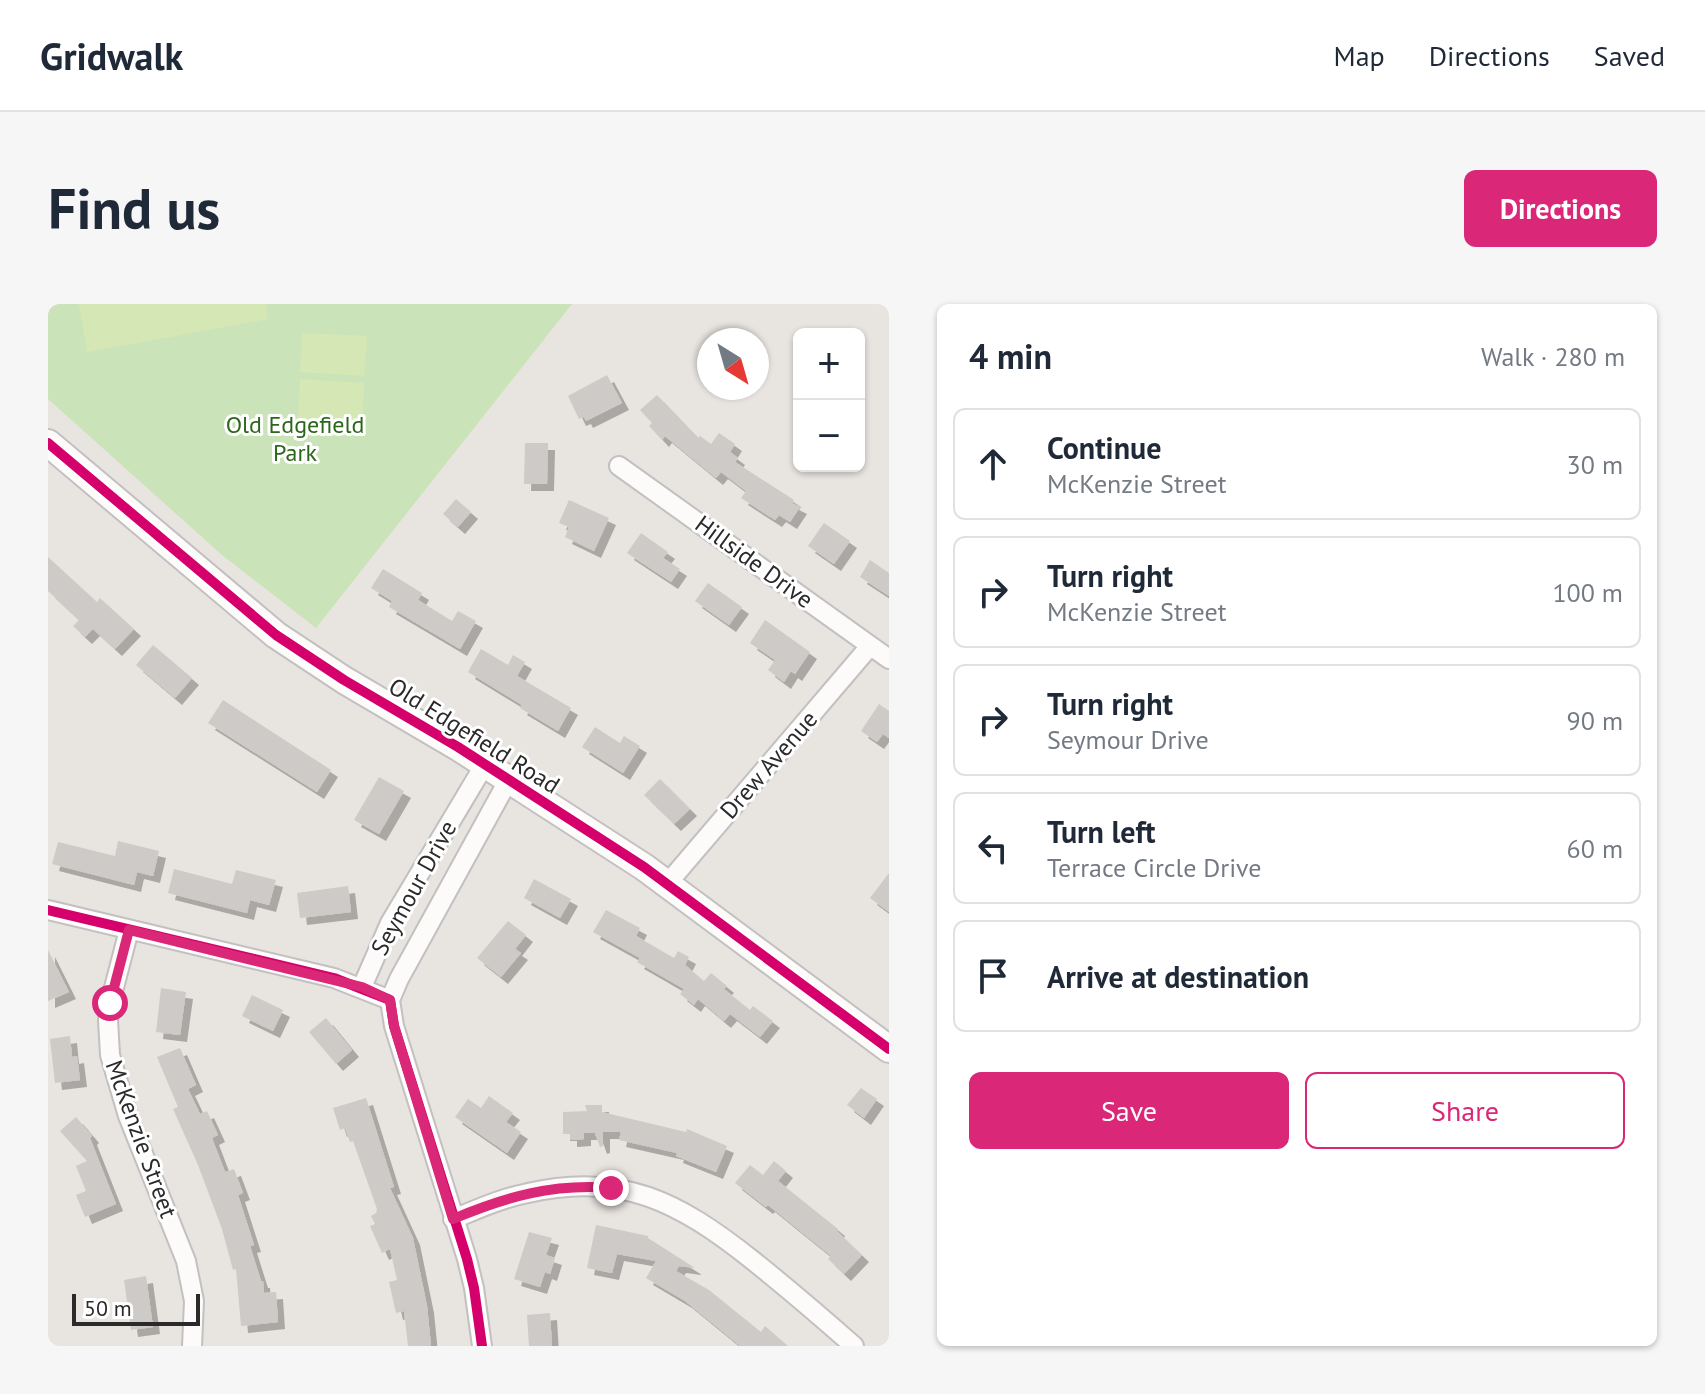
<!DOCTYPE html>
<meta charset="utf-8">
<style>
:root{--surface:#fff;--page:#f6f6f7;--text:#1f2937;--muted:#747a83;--line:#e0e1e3;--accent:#db2777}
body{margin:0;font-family:"PT Sans",sans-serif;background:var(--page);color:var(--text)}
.controls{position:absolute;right:24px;top:24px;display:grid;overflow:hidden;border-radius:12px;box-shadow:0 2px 6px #0004}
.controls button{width:72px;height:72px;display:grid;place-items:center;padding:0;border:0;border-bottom:2px solid var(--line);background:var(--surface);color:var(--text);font:40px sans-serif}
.compass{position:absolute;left:649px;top:24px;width:72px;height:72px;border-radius:50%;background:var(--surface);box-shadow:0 2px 6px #0004;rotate:143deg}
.scale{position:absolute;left:24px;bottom:20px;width:128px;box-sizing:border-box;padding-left:8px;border:4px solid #2a2a2a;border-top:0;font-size:22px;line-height:28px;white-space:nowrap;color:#2a2a2a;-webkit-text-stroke:6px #fff;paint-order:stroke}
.stop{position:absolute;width:24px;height:24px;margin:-18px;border:6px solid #db2777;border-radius:50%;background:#fff}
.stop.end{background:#db2777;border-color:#fff;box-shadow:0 2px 8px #0008}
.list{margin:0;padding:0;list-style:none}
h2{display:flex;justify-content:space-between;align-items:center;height:104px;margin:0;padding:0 32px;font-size:34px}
h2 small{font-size:26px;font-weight:400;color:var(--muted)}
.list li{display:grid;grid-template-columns:52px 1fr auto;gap:24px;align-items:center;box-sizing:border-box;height:112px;margin:0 16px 16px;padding:0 16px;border:2px solid var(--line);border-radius:12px}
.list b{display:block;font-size:30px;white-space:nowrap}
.list p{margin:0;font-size:26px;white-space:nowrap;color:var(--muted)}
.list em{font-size:26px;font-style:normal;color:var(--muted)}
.actions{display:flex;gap:16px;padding:24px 32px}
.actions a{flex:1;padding:18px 0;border:2px solid var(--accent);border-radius:12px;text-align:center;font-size:28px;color:var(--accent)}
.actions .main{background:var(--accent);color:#fff}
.icon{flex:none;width:44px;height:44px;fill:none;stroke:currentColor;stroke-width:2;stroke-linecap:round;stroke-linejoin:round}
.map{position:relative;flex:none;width:841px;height:1042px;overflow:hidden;border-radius:12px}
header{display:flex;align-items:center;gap:48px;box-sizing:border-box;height:112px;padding:0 40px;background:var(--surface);border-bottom:2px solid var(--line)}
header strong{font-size:38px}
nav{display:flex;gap:44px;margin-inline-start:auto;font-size:28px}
.intro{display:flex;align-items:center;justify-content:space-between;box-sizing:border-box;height:192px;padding:0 48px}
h1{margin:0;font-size:56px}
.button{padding:20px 36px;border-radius:12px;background:var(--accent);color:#fff;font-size:28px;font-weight:700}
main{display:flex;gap:48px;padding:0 48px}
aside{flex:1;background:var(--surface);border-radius:12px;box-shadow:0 2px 6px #0004}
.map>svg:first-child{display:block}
</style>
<header>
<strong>Gridwalk</strong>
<nav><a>Map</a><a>Directions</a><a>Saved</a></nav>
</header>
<div class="intro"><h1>Find us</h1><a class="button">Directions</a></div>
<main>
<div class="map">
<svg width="841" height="1042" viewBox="0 0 841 1042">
<defs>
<filter id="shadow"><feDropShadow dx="7" dy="7" stdDeviation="0" flood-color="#0004"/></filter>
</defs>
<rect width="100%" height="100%" fill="#e8e4e0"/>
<path fill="#cbe3b8" d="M0,0H524L268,324L174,251L0,95Z"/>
<path fill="#d6e7b6" d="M31,0H218L220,15L39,48Z
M254,29L319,32L316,72L252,68Z
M252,75L316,79L314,119L250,115Z"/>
<path fill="#cdcac7" filter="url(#shadow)" d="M559,71L574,99L538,117L536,113L531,115L520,92Z
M609,91L650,134L652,132L663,140L671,129L687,140L682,148L690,154L687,158L746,196L744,199L752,203L742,218L731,211L727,216L693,194L698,187L673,168L668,174L617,132L614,136L601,122L604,119L592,106Z
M477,139H500L499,180H476Z
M408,195L423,208L410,223L395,210Z
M521,196L561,214L546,247L517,233L521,223L511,219Z
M776,219L802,237L786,260L760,242Z
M593,229L620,248L615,254L632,265L623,278L579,249Z
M0,253L49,298L52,294L86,325L67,345L45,325L37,333L25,322L31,316L0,287Z
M822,256L841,269V292L812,273Z
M335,265L374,289L370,296L404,317L410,307L428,317L412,345L341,303L344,297L323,284Z
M660,279L694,303L681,321L647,297Z
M717,316L762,348L747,370L743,367L736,378L720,366L727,356L702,339Z
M105,341L144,374L127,394L88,361Z
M433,345L460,361L465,351L477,358L469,372L523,404L510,427L472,404L474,401L420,368Z
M175,396L283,466L269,488L160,419Z
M831,400L841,407V434L835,430L829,438L813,427Z
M547,423L572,439L576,432L592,442L575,469L534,443Z
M331,473L356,487L331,530L306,516Z
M612,475L642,505L626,520L596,491Z
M70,537L111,547L105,572L89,568L86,581L4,560L10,538L67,552Z
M126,565L184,580L188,566L228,576L221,601L202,596L199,609L120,589Z
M841,569V608L822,594Z
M486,575L523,595L512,614L476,594Z
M300,582L303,608L252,614L249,589Z
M558,606L592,624L588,632L626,654L630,647L641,653L637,661L656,677L663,669L679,682L676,685L702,706L705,702L725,717L712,733L682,710L676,717L650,695L646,701L632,690L636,685L589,658L592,654L545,628Z
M460,617L478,631L467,645L473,649L453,673L429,654Z
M0,646L21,688L0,697Z
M113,684L138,688L132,731L108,728Z
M204,691L235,706L225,727L194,712Z
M278,714L304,746L288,760L261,728Z
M22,732L24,753L29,752L32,776L7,779L2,735Z
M132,744L148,781L140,785L152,810L159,807L170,831L164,834L177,868L186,865L195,889L190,891L206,941L202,942L213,977H215L216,989L228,988L230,1018L193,1022L188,965L185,966L174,925L150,861L125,805L130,803L109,753Z
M813,784L829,795L816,814L799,801Z
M441,792L465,809L458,818L473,828L459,849L407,813L420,795L433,804Z
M318,794L346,883L342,884L365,934L379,1002L383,1042H360L356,1007L348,1009L341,978L349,976L342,945L334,949L322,922L327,920L323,912L328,909L329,905L305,837L302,838L297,824L292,826L285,804Z
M537,801H554V808L638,828L639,825L679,842L668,868L628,852L629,849L571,836L573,828H555V842L552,843L547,829H536V835L522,836V830H515V808L539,807Z
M28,813L44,832L42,834L68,900L37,913L28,891L38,887L28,862L39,857L12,827Z
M726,857L738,867L730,877L790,925L789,927L814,951L796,970L780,955L783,952L720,901L718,903L687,879L702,861L715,871Z
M548,921L600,932V934L647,964L631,962L628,967L661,986L713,1028L717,1022L740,1042H692L637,997L598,974L608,957L569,950L564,969L539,964Z
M481,928L504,934L498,951L507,954L502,970L497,968L492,983L466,975Z
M98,972L105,1023L83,1026L76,976Z
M502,1009L504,1042H481L479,1011Z"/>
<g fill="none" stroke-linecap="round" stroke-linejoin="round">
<defs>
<path id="street" d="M571,162L841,355
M619,580L822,342
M0,606L286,674L342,696L346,722L419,955L426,984L434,1042
M81,626L62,699L60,716L62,751L80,812L138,957L146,997L144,1042
M314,683L342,619L437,460
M342,696L351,675L461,475
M405,915C430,905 454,894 480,889C574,867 632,899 703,955C738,983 772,1012 806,1042"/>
<path id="secondary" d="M0,139L228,331L296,376L410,443L596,563L841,745"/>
</defs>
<use href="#street" stroke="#c2c0c1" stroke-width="22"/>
<use href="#secondary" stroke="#c2c0c1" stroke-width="30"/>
<use href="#street" stroke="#fcfbfa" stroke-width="18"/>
<use href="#secondary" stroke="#fcfbfa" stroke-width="26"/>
<defs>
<path id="cycleway" d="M0,139L228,331L296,376L410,443L596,563L841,745
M0,606L286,674L342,696L346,722L419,955L426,984L434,1042"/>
</defs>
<use href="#cycleway" stroke="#fff" stroke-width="15"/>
<use href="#cycleway" stroke="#d6006c" stroke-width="10"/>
</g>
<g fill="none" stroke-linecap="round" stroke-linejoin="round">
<path stroke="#db2777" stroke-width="10" d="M62,699L81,626L314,683L342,696L346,722L405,915C457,893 506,879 563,884"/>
</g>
<g text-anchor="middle" stroke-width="6" stroke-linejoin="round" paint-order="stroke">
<g font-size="24" fill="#2b671a" stroke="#fff">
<text x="247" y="129">Old Edgefield<tspan x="247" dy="28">Park</tspan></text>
</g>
<g font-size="24" fill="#2a2a2a" stroke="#fff">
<text transform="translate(706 258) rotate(36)" y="8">Hillside Drive</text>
<text transform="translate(426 432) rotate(32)" y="8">Old Edgefield Road</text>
<text transform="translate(721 461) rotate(-49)" y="8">Drew Avenue</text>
<text transform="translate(366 584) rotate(-61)" y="8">Seymour Drive</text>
<text transform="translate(93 835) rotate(70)" y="8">McKenzie Street</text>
</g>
</g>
</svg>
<div class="controls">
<button>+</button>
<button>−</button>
</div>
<svg class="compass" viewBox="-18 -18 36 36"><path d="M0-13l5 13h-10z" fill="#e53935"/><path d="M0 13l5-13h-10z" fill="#747a83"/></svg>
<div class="scale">50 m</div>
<div class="stop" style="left:62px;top:699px"></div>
<div class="stop end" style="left:563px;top:884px"></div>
</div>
<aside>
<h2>4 min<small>Walk · 280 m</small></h2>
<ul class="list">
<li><svg class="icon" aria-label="ahead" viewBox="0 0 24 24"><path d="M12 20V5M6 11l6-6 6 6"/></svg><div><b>Continue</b><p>McKenzie Street</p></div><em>30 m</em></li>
<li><svg class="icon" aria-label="right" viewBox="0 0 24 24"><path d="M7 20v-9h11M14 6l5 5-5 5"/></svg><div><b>Turn right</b><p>McKenzie Street</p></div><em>100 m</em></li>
<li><svg class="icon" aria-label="right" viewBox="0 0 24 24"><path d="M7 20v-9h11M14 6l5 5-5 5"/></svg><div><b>Turn right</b><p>Seymour Drive</p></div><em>90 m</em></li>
<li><svg class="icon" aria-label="left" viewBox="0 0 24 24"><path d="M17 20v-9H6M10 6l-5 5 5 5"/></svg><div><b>Turn left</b><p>Terrace Circle Drive</p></div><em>60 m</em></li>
<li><svg class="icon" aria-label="arrive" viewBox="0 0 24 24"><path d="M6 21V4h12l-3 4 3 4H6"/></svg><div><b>Arrive at destination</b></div></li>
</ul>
<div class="actions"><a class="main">Save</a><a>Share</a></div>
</aside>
</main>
